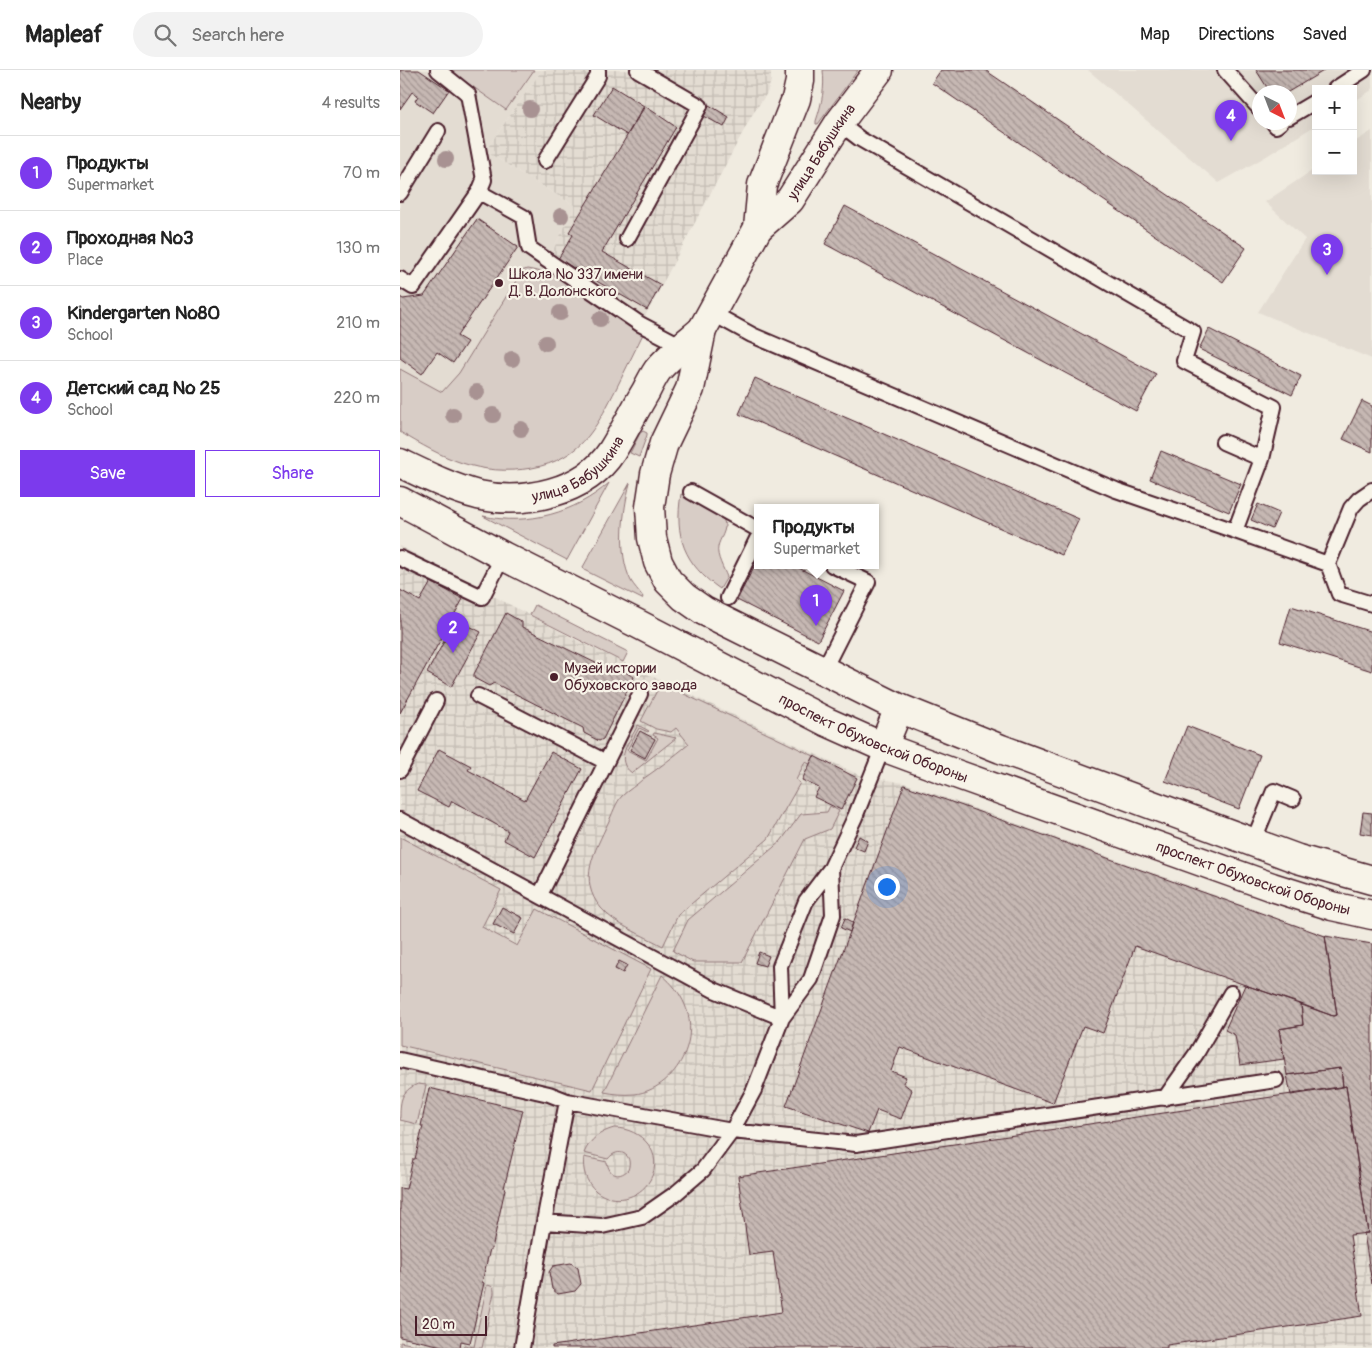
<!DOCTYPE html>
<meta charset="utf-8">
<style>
:root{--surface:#fff;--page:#f2f2f2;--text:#222;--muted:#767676;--line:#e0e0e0;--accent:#7c3aed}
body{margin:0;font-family:Pangolin,sans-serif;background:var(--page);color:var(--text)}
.controls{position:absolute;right:15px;top:15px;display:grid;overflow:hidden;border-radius:0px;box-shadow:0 5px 20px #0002}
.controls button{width:45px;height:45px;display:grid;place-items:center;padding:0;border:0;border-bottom:1px solid var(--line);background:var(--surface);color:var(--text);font:25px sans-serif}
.compass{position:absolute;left:852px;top:15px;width:45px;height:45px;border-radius:50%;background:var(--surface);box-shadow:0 5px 20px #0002;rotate:138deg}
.scale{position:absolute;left:15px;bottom:12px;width:72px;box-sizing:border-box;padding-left:5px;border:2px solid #4a1f2b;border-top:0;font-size:14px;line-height:18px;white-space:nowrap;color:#4a1f2b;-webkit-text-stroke:4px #f7f3e8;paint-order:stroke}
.you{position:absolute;left:486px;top:816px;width:18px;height:18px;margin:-12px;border:4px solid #fff;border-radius:50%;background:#1a73e8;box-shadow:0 0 0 8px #1a73e833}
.badge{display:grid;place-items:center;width:32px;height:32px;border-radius:50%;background:var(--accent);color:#fff;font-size:16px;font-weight:700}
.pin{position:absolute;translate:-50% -41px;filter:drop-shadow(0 1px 2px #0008)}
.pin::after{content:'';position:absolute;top:26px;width:18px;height:15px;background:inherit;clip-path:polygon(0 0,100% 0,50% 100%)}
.popup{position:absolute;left:354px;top:434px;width:125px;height:65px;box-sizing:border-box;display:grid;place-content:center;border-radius:0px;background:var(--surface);filter:drop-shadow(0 1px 4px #0005);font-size:16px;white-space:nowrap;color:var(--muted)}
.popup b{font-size:19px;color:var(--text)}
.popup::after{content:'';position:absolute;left:50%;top:100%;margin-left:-10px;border:10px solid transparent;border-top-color:var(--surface)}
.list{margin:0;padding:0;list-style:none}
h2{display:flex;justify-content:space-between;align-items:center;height:65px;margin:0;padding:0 20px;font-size:21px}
h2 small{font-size:16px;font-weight:400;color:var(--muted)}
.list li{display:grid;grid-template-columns:32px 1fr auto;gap:15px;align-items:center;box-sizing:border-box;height:75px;padding:0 20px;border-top:1px solid var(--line)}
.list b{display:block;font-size:19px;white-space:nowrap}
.list p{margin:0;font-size:16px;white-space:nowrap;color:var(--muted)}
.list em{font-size:16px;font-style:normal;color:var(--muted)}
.actions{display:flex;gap:10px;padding:15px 20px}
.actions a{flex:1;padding:11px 0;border:1px solid var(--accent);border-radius:0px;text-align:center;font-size:18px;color:var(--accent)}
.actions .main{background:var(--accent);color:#fff}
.icon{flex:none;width:28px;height:28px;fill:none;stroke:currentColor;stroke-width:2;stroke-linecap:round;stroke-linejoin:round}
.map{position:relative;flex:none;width:972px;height:1278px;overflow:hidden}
header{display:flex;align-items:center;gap:30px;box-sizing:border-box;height:70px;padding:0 25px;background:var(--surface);border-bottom:1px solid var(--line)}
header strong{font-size:24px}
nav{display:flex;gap:28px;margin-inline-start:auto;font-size:18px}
.search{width:350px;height:45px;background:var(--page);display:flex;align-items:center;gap:12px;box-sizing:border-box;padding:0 18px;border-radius:28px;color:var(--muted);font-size:19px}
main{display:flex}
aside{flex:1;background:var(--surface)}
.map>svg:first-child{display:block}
</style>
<header>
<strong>Mapleaf</strong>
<div class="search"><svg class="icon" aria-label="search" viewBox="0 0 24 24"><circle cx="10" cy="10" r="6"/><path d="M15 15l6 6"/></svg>Search here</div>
<nav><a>Map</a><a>Directions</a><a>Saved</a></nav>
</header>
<main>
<aside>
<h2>Nearby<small>4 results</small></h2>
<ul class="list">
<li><span class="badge">1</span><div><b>Продукты</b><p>Supermarket</p></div><em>70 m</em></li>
<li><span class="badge">2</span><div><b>Проходная №3</b><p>Place</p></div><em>130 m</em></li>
<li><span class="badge">3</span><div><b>Kindergarten №80</b><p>School</p></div><em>210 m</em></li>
<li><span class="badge">4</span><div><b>Детский сад № 25</b><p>School</p></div><em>220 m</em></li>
</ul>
<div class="actions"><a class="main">Save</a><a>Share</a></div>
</aside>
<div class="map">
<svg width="972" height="1278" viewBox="0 0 972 1278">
<defs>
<pattern id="industrial-grid" width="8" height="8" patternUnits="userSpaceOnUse" patternTransform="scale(1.25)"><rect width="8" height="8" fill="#e3dcd2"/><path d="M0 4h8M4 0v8" fill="none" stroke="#c4bcb4"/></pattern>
<pattern id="building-back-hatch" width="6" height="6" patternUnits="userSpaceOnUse" patternTransform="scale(1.25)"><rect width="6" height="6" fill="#c6b8b3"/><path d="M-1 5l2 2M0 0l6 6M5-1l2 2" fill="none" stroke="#a39592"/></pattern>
</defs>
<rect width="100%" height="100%" fill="#f0ebe0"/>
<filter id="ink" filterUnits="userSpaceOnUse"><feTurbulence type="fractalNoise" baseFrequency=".02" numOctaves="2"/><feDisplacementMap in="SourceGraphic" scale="10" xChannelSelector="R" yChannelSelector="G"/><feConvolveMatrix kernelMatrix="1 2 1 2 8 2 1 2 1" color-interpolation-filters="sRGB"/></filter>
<g filter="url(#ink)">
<path fill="#e3dcd2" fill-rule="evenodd" d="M0,0H142L85,81L175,136L150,186L248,241L213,307L0,342Z
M688,0H972V20L953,32V19H916V55L865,87L819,113ZM859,22H889V52H859Z
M972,61V289L858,242L905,169L865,132L916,98V101H953V73Z"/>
<path fill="url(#industrial-grid)" d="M142,0H371V11L367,23L352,45L248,241L150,186L175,136L85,81Z
M0,476L176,570L459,705L504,713L925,865L972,873V1278H0Z"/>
<path fill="#d8cdc6" stroke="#917678" d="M49,0H134L106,40Z
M423,0H458L418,54H416V51C422,33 425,18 423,0Z
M127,199L153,204L185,225L212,245L243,264C234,282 225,301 216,319C208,334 200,351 189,365C175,383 155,394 132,398C80,407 43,388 0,362V299L42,322L59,303L122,201Z
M243,361L247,363V365L239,387L230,383L240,363Z
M209,413L167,490L83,446C128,456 175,443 209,413Z
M230,413C223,441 217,483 231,511C234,516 239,521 243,527L242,529L184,500L183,497Z
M281,424C292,429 320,441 324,451C328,460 319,469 318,477C316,486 324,499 327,507L320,519C284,494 274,466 281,424Z
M135,535L228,582L223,592L130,545Z
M261,613L414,686L410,694L405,692L396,710L400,713L368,769L278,845L263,876C243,865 215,855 201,838C177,810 195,781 208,753C212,745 216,732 222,726C228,720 237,715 243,709C259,698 274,686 289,674L276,658L271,662L256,659L241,651Z
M238,655L249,661L248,662L239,658L227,680L246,690L258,668L253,665L254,663L276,668L232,703C213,690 230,671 238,655Z
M430,736L439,741L430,759L405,769L342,892H293L273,881L288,850L381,771L401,744L427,742Z
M0,767L101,820L82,857L117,876L137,839L251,899L192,1020L0,975Z
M262,905C272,913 280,923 285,935C301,972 274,1019 235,1024C224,1025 214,1024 204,1022Z
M18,1014L26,1015L17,1054L0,1050C0,1032 0,1021 18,1014Z
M214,1058C242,1058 265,1084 250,1110C239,1129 213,1135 196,1121C186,1112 182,1100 184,1087L207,1092C209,1105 218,1109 228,1100C234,1084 218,1076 208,1089L184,1083C190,1069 200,1062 214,1058Z
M87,1215C93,1216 94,1218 94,1223L82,1278H63L64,1275L74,1277Z
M0,1272L31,1278H0Z"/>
<path fill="url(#building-back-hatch)" stroke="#4a1f2b" d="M0,0H19L49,20L33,43L15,31L18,26L12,22L0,39Z
M541,0H585L846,178L823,212L532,13Z
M856,0H925L888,22H870Z
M212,16L244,36L227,65L194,45Z
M309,35L329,47L324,57L304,46Z
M245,36L276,57L202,182L261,215L247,240L158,189L173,165L169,162Z
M445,136L756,304L736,341L425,174Z
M77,149L118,177L57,266L67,272L53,293L37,282L22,304L0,288V227L3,229L24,226Z
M809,259L901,306L892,325L799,279Z
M355,308L679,449L662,485L339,344Z
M962,331L972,336V382L943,369Z
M761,381L841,414L829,442L750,409Z
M858,434L879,443L872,459L851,450Z
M357,491V495H393L444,521L418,571L337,530Z
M31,512L63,529L0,643V520L20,531Z
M891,536L972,562V601L880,572Z
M106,543L122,552V557L212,601L217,597L234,607L203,669L199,671L184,663L183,658L94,613L89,616L74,608V604Z
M56,549L81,562L51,617L27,603Z
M787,656L860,685L839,739L765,711Z
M240,661L255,669L245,688L230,680Z
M39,679L71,696L68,700L125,730L151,682L182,699L135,787L104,770L108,761L52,731L49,737L17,721Z
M414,686L457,708L441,740L414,727L419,718L402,710Z
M504,715L925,866L937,945L933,946L735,876L703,963L683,956L653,1033L500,977L491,1001L506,1007L503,1013L512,1020L501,1049L477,1040L468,1063L386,1036Z
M963,742L972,743V765L960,763Z
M459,766L468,771L464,781L454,777Z
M102,837L123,848L114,864L93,854Z
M445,848L453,852L450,862L441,858Z
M925,866L972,874V1214L964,1163H968L946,1016L943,1017L941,998L887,1005L879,959L903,955L901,934L933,946L937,945Z
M359,882L369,886L365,896L355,893Z
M219,891L227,895L223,903L215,899Z
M845,915L901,934L903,955L879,959L884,989L840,995L835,965L825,960Z
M941,998L943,1017L891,1025L887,1005Z
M946,1016L968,1163L950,1165L962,1246L767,1275V1278H152V1276L382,1242L373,1182L349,1185L338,1106Z
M29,1018L123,1040L104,1118L105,1119L92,1179H90L82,1212L84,1213L70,1273L61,1271L60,1278H52L0,1267V1118L6,1119L13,1089H15L23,1056H21Z
M171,1193L178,1198L181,1214L175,1221L158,1224L152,1219L149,1202L153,1196Z"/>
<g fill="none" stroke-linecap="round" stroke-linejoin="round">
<defs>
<path id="lane" d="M38,0L68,24L84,110L79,122
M825,0L859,38
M935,19L964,0
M889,47L916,31
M873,52L876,56L881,52
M439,53L460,69L793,262L784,291L874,337L862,389L835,461L928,494L939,524L972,534
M145,91L198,6V0
M0,123L38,61
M227,169L300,36L238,0
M0,209L13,217L79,122L124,147L129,178L240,254L282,276
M312,243L352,265L716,420L835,461
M823,372L862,389
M291,422L357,459
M0,488L82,527L103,486
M928,494L951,438L959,429L972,420
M328,528L357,469
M423,601L468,512L432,495
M78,626L206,692
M0,700L36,631
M0,750L314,920L382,948
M853,772L874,721L893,729
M140,825L240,624
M382,948L380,896L406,831L431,798L455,747L483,677
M0,990L149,1024L167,1031L332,1061L456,1074L876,1010
M765,1028L796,984L831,923
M144,1152L202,1156L242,1147L275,1124L303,1100L332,1061L354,1020L382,948L411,909L433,845L431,798
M122,1278L144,1152L167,1031"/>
<path id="street" d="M483,677L499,638"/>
<g id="secondary">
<path id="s1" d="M358,158L390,130L439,53L479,0"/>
</g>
<g id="primary">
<path d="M400,0V11L396,29L362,115L358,158L302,260L290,319L264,373L255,404L250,437L252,468L258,492L268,511L284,527L304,541L499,638L601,679L898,789L972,810"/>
<path id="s2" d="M0,393C25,405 51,418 78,425C123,435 185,423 212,381C224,362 234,341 246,321C249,315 253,307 257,301C268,287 288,272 302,260"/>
<path id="s3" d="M0,431L103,486L238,554L427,652L483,677L556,704L872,817L932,836L972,845"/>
</g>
</defs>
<use href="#lane" stroke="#4a1f2b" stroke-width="18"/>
<use href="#street" stroke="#4a1f2b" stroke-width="31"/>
<use href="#secondary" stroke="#4a1f2b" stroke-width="31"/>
<use href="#primary" stroke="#4a1f2b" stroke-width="31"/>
<use href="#lane" stroke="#f7f3e8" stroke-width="14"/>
<use href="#street" stroke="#f7f3e8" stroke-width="28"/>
<use href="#secondary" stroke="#f7f3e8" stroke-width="28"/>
<use href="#primary" stroke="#f7f3e8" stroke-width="28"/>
</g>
<g fill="#a89292">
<circle cx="130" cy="39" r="8"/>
<circle cx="46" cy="89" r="8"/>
<circle cx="161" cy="146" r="8"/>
<circle cx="160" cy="243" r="8"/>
<circle cx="200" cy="249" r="8"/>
<circle cx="146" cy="273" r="8"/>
<circle cx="112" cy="289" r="8"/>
<circle cx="77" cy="322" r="8"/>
<circle cx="53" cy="345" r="8"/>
<circle cx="93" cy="345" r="8"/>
<circle cx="121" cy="359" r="8"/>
</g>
</g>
<g fill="#4a1f2b" stroke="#f7f3e8" stroke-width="2">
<circle cx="99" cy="213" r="5"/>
<circle cx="154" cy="607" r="5"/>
</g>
<g text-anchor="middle" stroke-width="4.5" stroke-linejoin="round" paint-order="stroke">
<g font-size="15" fill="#4a1f2b" stroke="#f7f3e8">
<text dy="5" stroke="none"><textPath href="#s1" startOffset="100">улица Бабушкина</textPath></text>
<text dy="5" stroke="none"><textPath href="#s2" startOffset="194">улица Бабушкина</textPath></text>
<text dy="5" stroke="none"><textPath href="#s3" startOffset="530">проспект Обуховской Обороны</textPath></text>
<text dy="5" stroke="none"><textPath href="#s3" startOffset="935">проспект Обуховской Обороны</textPath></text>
</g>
<g font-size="15" fill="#4a1f2b" stroke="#f7f3e8" text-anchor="start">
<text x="109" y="209">Школа № 337 имени<tspan x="109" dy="17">Д. В. Долонского</tspan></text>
<text x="164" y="603">Музей истории<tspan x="164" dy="17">Обуховского завода</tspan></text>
</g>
</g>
</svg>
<div class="controls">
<button>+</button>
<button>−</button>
</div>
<svg class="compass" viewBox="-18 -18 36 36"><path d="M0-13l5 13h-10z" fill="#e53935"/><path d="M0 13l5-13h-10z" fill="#767676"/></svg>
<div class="scale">20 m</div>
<div class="you"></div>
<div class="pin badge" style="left:416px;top:556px">1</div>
<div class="popup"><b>Продукты</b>Supermarket</div>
<div class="pin badge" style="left:53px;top:583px">2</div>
<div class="pin badge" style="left:927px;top:205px">3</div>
<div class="pin badge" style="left:831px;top:71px">4</div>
</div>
</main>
